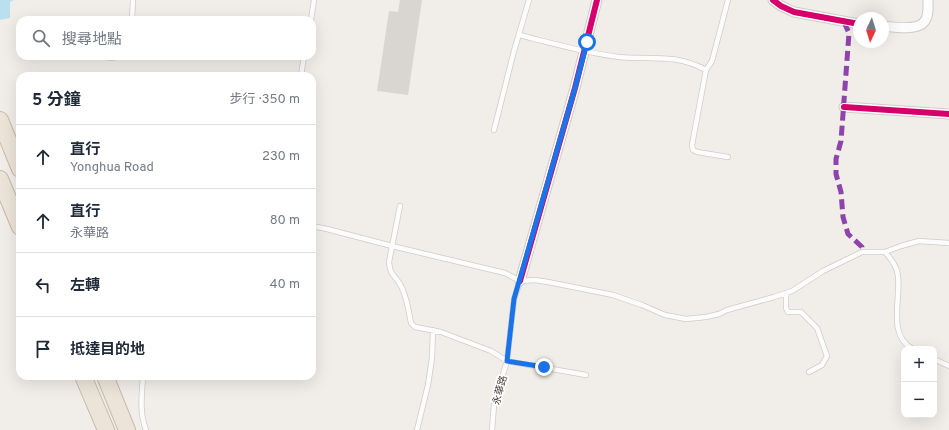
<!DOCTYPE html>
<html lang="zh-TW">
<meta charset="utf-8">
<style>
:root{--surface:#fff;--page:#f2f2f3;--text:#1f2937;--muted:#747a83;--line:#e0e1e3}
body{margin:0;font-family:Overpass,"Noto Sans TC",sans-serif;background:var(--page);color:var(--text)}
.controls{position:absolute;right:12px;bottom:12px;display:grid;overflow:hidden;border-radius:8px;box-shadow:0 4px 16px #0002}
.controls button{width:36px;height:36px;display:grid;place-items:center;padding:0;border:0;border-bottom:1px solid var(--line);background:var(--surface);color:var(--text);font:20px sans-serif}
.compass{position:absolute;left:853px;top:12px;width:36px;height:36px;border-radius:50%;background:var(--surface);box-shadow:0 4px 16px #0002;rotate:184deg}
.stop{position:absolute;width:12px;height:12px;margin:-9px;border:3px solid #1a73e8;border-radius:50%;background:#fff}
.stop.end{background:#1a73e8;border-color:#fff;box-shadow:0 1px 4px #0008}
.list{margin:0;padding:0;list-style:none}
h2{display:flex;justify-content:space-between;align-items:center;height:52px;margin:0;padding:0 16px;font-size:17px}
h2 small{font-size:13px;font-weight:400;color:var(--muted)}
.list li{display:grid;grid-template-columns:26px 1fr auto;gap:12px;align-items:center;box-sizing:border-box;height:64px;padding:0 16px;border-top:1px solid var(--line)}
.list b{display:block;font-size:15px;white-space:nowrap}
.list p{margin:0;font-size:13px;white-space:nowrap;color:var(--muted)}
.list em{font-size:13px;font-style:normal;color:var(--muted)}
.icon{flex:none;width:22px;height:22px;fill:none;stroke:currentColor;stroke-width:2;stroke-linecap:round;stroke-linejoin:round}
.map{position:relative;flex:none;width:949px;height:430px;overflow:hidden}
.search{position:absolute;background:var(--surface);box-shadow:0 4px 16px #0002;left:16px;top:16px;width:300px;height:44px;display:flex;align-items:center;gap:10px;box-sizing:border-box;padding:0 14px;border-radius:12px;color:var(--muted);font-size:15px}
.panel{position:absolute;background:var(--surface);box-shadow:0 4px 16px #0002;left:16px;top:72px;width:300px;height:308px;border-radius:12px}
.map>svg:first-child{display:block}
</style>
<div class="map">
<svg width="949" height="430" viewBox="0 0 949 430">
<rect width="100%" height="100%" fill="#f1eeea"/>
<path fill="#badfef" d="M0,0H14L10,2V18L0,20Z"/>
<path fill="#d9d5d1" d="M400,0H422L408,95L377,91L389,11L398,12Z"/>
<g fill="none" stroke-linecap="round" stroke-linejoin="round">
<defs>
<path id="lane" d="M132,20L133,0
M311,20L314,0
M519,35C552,43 585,53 619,57C652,60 675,53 706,70
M98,56L113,58L119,56
M301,76L304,56
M494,130L514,51L529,0
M728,157L697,152L693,150L692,145L706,70L712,61L728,0
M400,206L389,262C390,277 397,276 402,288C407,299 409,311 411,323L415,327L441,332L491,351L507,361L586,375
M312,226L327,229L392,246L505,273L520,281L535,280L548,282L613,295L642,305L665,315L686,319L706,317L719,314L727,310L774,297L792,291L823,271L862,252H885L901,246L919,241L949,243
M885,252C891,259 897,266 898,276C901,299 887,336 913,349
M786,293V308L788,312H801L817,328L827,356L822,365L809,372
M934,359L949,366
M143,376C142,394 139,412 146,430
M417,430L428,385L432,358L433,330
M492,430L494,405L507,361L514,299L520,281"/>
<path id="street" d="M773,0L781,6L794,12L859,24
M883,26C893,27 917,31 924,22C929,17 928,7 928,0
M844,107L949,114
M520,281L575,88L597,0"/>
<path id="highway" d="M0,120L20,169
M0,179L20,227
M83,376L106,430
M105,376L127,430"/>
</defs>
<use href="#lane" stroke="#cfccc8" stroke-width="6"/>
<use href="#street" stroke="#cfccc8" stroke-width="11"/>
<use href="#highway" stroke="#c9b9a5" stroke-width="18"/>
<use href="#lane" stroke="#fdfcfc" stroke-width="4.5"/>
<use href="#street" stroke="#fdfcfc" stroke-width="9"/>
<use href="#highway" stroke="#ece4d9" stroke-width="16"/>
<path stroke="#8e44ad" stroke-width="5" stroke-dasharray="10 5" stroke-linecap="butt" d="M844,22L849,33L841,141L836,159V174L841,192L843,217L848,234L862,247V252"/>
<defs>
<path id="cycleway" d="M773,0L781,6L794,12L859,24
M844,107L949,114
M520,281L575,88L597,0"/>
</defs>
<use href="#cycleway" stroke="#fff" stroke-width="8"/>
<use href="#cycleway" stroke="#d6006c" stroke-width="6"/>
</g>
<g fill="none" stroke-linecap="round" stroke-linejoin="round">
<path stroke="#1a73e8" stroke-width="5" d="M544,367L507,361L514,299L575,88L587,42"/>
</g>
<g text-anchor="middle" stroke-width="3.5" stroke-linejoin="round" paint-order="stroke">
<g font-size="10" fill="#473f36" stroke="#fff">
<text transform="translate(499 390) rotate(-75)" y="4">永華路</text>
</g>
</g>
</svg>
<div class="controls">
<button>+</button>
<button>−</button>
</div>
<svg class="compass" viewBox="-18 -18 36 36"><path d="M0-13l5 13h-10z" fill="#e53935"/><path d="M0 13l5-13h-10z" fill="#747a83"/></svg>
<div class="stop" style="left:587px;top:42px"></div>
<div class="stop end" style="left:544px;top:367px"></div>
<div class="search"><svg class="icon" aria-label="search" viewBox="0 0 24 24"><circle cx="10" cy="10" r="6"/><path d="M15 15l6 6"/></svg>搜尋地點</div>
<section class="panel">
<h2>5 分鐘<small>步行 · 350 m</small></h2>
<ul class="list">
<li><svg class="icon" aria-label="ahead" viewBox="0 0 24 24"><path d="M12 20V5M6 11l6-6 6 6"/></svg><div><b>直行</b><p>Yonghua Road</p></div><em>230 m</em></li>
<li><svg class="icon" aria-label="ahead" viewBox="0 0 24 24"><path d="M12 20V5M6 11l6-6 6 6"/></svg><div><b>直行</b><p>永華路</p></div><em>80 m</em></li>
<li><svg class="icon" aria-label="left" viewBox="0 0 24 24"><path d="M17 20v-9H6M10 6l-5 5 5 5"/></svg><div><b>左轉</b></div><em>40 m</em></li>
<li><svg class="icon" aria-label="arrive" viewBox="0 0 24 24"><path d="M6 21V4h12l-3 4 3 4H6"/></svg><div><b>抵達目的地</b></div></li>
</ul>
</section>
</div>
